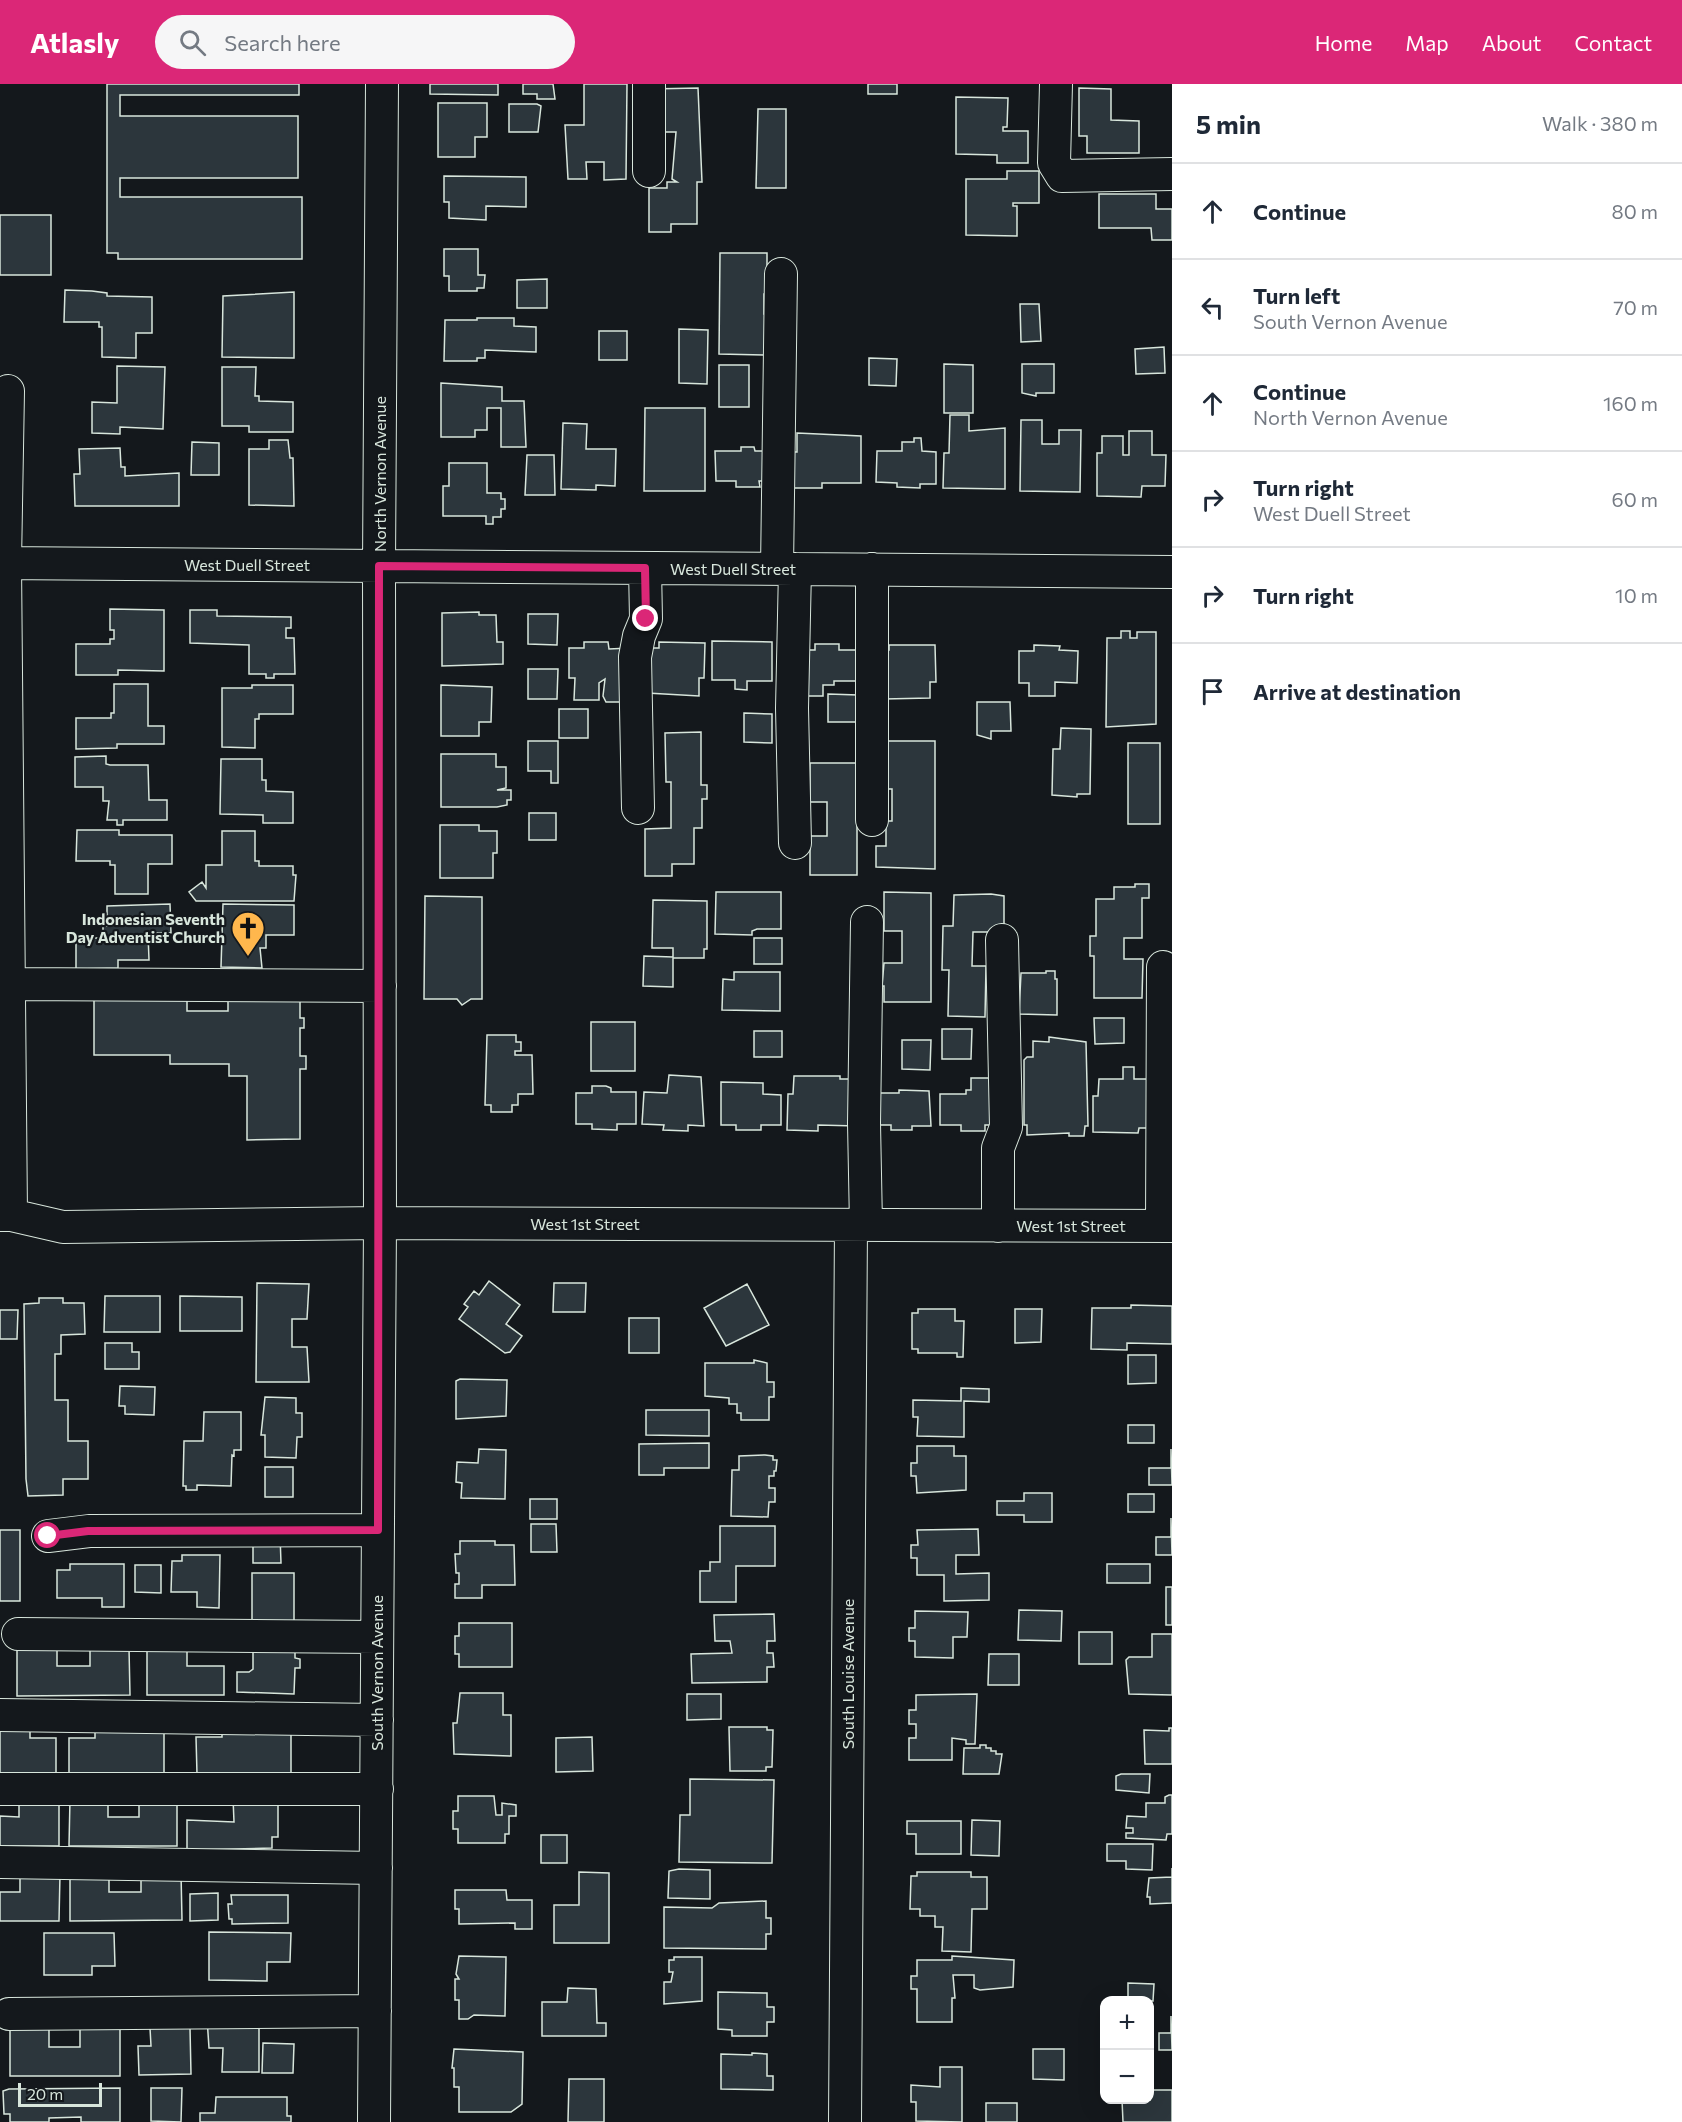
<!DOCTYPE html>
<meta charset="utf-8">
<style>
:root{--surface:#fff;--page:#f6f6f7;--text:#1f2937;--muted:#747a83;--line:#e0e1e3;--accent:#db2777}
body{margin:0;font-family:Commissioner,sans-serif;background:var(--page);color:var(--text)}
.controls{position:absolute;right:18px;bottom:18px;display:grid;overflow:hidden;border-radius:12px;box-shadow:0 6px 24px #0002}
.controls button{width:54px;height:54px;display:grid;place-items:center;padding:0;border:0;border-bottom:2px solid var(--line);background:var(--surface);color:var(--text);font:30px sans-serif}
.scale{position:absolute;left:18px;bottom:15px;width:84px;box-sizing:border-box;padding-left:6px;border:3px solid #d8e6dc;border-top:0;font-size:16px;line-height:21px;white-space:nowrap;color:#d8e6dc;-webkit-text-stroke:4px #14181c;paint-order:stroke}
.stop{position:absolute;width:18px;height:18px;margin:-14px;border:4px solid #db2777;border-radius:50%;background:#fff}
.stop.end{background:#db2777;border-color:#fff;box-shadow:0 2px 6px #0008}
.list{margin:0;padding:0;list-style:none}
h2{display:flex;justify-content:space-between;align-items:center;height:78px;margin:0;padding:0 24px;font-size:26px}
h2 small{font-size:20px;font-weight:400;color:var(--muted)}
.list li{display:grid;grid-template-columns:39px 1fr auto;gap:18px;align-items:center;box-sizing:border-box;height:96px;padding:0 24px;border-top:2px solid var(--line)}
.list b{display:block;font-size:22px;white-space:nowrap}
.list p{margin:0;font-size:20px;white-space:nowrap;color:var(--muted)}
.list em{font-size:20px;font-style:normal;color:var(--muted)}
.icon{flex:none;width:33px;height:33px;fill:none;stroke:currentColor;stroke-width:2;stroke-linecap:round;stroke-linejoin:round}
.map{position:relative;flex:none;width:1172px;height:2038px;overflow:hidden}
header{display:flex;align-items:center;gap:36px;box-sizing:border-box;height:84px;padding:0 30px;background:var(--accent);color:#fff}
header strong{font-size:28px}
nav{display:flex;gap:33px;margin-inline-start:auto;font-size:21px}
.search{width:420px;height:54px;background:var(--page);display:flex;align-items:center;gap:15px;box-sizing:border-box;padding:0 21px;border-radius:33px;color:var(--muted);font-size:22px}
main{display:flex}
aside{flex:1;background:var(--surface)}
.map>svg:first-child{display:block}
</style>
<header>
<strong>Atlasly</strong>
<div class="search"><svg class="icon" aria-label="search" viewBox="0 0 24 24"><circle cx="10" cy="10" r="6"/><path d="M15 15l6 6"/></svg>Search here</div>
<nav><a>Home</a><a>Map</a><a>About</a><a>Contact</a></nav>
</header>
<main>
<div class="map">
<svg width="1172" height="2038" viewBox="0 0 1172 2038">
<rect width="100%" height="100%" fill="#14181c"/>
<path fill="#2c363c" stroke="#d8e6dc" stroke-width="1.5" d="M107,0H299V11H120V32H298V94H120V113H302V175H118V169H107Z
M430,0H498V11L430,10Z
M523,0H553L555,15H537V10H523Z
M584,0H627L626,95L604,96V78H586L587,95H568L565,41H584Z
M868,0H897V10H868Z
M698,4L702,98H697V140H671V148H649V104H667V98H677L672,95L676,48H657L650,5Z
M1079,4L1111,5V36L1139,37V69H1087V52H1079Z
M956,13L1008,14L1007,43H1003V47H1028V79H997V71L956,70Z
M438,19H487V53H475V73H438Z
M509,20H537L541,22L538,48H509Z
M758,25H786V104H756Z
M1007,87H1039V119H1013V122H1017V152L966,151V95H1007Z
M444,92L526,93V123L486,122V136L449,134V118H444Z
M1099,110H1156V125H1172V156H1152L1151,144H1099Z
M0,131H51V191H0Z
M444,165H478V191H485L484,204H477V207H449V192H444Z
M720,169H767V210H764V230H767V271L719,270Z
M547,195V224H517V196Z
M65,206L92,207L107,209V212L152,213V249H136V274L102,273V243H99V238H64Z
M294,208V274L222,273L223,212Z
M1020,220H1039L1041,257L1021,258Z
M477,234H514V242L536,243V268L485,266V274H477V277H444L445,236H477Z
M679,245L708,246L707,300L679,299Z
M599,247H627V276H599Z
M1164,263L1165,289L1136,290L1135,265Z
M869,274L897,275L896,302L869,301Z
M944,280L973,281V329H944Z
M1022,280H1054V309H1036V312L1022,309Z
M719,281H749V323H719Z
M117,282L165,283L163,345L120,343V350L92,349V318L117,319Z
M222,283H256L255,312H259V317L293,318V348H249V342H222Z
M441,299L502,303V317H524L526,363H501V324H487V346H475V353H441Z
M645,324H705V407H644Z
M950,331H969V347L1005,344V405L943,404L944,369H949Z
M1021,336H1042V360H1059V346H1081L1080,408L1020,407Z
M563,339L587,340L586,365H616L615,402L596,401V406L561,405Z
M1129,347H1152V371H1166L1165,402H1142L1141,413L1097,412V369H1102V352H1123V371H1129Z
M797,349L861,352V399H822V404H791V368H797Z
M914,354H921L922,367L936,368V400H920V404L897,403V399L876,398L877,367H902V358H914Z
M269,356H288L290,374H293L294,422L249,421V365H269Z
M192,358L219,359V391H191Z
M741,363H754L755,367H775L776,397H759L760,403H736V397H716L715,367H741Z
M120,364L121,383H125V392L179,389V422H75L74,390H80L79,365Z
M527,371H554L555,411H525Z
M449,379H487V409H501V415H505V425H501V433H493V440H486V432H443V402H449Z
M110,525L164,526V587L118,586V591H76V560H110V555H114V546H110Z
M190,526H217V532L291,533V544H286V554H294L295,590H274V594H266V590H249V561L190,559Z
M479,528V531H496L497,558H503V580L442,582V529Z
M528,530H558L557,561L528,560Z
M1121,547H1130V554H1137V548H1156V640L1106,643L1107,554H1121Z
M712,557L772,558V597H747V606L735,605V596H712Z
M584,558H608L609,565L629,564L628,618H606L603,612L605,595L599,599V616H574L575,594H569V564H584Z
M659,558L705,559L704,594H699V612L647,609L644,564H659Z
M815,560H839V566H860L859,597H834V601H823V612H799V566H815Z
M889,561H935L936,598H930V614L884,615L874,567L889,566Z
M1034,561L1060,562L1059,566L1078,567L1077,599L1055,598V612H1029V599H1019V567H1034Z
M528,585H558L557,615H528Z
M114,600H148V642H164V660H117V664L76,665V634H111V629H114Z
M252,601H293V630H259V635H255V664L222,663V604H252Z
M441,601L492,603L491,638H479V652H441Z
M828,610L858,611V638H828Z
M977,618H1010L1011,647H991V655L977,651Z
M559,625H588V654H559Z
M744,629L772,630V659L744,658Z
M1061,644L1091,645L1090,710H1077V713L1052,711L1053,665H1060Z
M701,648V701H707V715H702V744H694V780H672V792H645V745L671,744V698H666L665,649Z
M528,657H558V699H551V687H528Z
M887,657H935V785L876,783V762H886V737H892V705H888L887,699Z
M1128,659H1160V740H1128Z
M441,670H496V683H506V704L497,706H511V716H507V721L497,723H441Z
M106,672V680L110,681H148L149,716H167V736H123V741H117V736H107L109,717H103V703H75V673Z
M221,675H262V696H266V707L293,708V739H263V731L220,730Z
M810,679H857V791H810V752H827V718H810Z
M529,729H556V756H529Z
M440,741H479V747H497V769H493V794H440Z
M77,746H119V751H172V780H148V810H115V781H110V777H76Z
M222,747H255V777H259V782H293V791H296L294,817H196L189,808L202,798L206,804V781H222Z
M1135,800H1149V814H1142V854H1124V875H1143L1142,914H1094V872H1090V852H1096V815H1114V803H1135Z
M716,808H781V845H757L752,847V851L715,850Z
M884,808L931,809V918H884V902H882L884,879H902V847H884Z
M991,810L1004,812V848H973L972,882H986L985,933L948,932L949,886H942L943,842H953L954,811Z
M425,812L482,813V915H471L462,921L457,915H424Z
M653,816L707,817V865H704V874H673V903L643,902L644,872L673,873V864H652Z
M170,820L171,849H148L149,876H118V884L76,885V854H103V842H107V822Z
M223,820L294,821V851H266V864H260L262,884L221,883Z
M754,854H782V880H754Z
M1046,887H1055V895H1057V931L1019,930L1021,889H1046Z
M734,888H780V927L722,926L723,895L734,896Z
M228,913L300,914V934H304V944H300V972H306V985H300V1055L247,1056V992H229V980H170V971H94V914H187V927H228Z
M1094,934H1124V959L1095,960Z
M591,938H635V987H591Z
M942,945H972L971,975H942Z
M754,947H782V973H754Z
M487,951H516V958H521V967H515V971H532L533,1010H518V1021H512V1028H491V1021H485Z
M1049,953L1086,958L1088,1042H1085L1084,1052H1069V1049L1027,1051V1041H1024V976L1027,973H1033V957L1049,958Z
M902,956H931L930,986L902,985Z
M1123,983H1134V995H1147V1013H1153L1152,1044H1139L1138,1049L1093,1048V1012H1098L1099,995H1123Z
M669,991L701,993L704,1042L688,1041V1047L663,1046L664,1041L642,1040L644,1008L667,1009Z
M794,992H840V995H856L857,1042L818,1041V1047L787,1046L788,1010H793Z
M971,994H1000V1041H985V1047H961V1041H940V1010H966V1006H971Z
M721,998L763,999V1010L781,1011V1041H761V1046H736V1041H721Z
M592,1002H606L611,1004V1008H636V1040H617V1046L592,1045V1040H576V1009H592Z
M899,1006L929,1007L931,1042H912V1046H891V1041H871V1009H899Z
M489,1197L520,1221L506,1240L522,1252L510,1268L505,1269L459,1235L468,1223L464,1220L474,1207L479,1211Z
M257,1199L309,1200L307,1235H292V1263H307L309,1298H256Z
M554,1199H586L585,1228H553Z
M747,1200L769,1241L726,1262L704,1224Z
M105,1212H160V1248H104Z
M180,1212L242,1213V1247H180Z
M39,1214H63V1219H84L85,1250L61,1251V1270H55V1316H68V1357H88V1395H63V1411L28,1412L26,1395L24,1220L39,1219Z
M1131,1221L1172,1222V1260L1127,1259V1266L1091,1265L1092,1224H1131Z
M918,1225H955V1237H964L963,1273H957V1269H918V1265H912V1229H918Z
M1015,1225H1042L1041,1258L1015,1259Z
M0,1226H18L17,1255H0Z
M629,1234H659V1269H629Z
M105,1259H132V1268H139V1285H105Z
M1128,1271H1156V1299L1128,1300Z
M754,1276L767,1279V1298H774V1313H769V1336H741V1329H737V1320H729V1314L705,1312V1279H754Z
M460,1295L507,1296L506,1332L456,1335V1297Z
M120,1302L155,1303L154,1331L125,1330V1322H119Z
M961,1304L989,1305V1318L964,1317V1353L917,1352L918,1333H913V1316L961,1317Z
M265,1313L296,1314V1329H302V1353H297L296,1374L265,1373V1351H261Z
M646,1326H709V1352L646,1351Z
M204,1328H241V1366H234V1372L232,1371L231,1402L197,1401V1406H186V1402H183L184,1357H203Z
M1128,1341H1154V1359H1128Z
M709,1359V1384H664V1391H639V1360Z
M917,1362H954V1372H966V1406L917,1409L916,1392H911V1379H917Z
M479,1365L506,1366L505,1415L461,1414L462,1399L456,1398L457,1378L478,1379Z
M1171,1365L1172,1401H1149V1384H1171Z
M765,1371L773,1372V1376H777L776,1387H774V1392H769V1404H775V1418H769L768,1433L731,1432L732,1386H739V1372Z
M265,1383H293V1413H265Z
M1024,1409H1052V1438H1024V1431H997V1417H1024Z
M1128,1410H1154V1428H1128Z
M530,1415H557V1435H530Z
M1171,1434L1172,1471H1156V1453H1171Z
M531,1440H556L557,1468H531Z
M720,1442H775V1482H736V1518H700V1487H710V1478H720Z
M978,1445L979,1471H956V1490L989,1489V1516L944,1517V1491H917V1474H911V1461H918L917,1446Z
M0,1446H20V1517H0Z
M253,1451H280L281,1479H253Z
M460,1457H495V1461H514L515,1501H482V1514H455V1500H459V1489H456L455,1470H460Z
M182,1471H220L219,1524L197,1523V1508H171L172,1477H182Z
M70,1480H124V1523H102V1514H57V1486H70Z
M1107,1480H1150V1499H1107Z
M135,1481H161V1509L135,1508Z
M252,1489H294V1537H252Z
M1166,1503H1172V1541H1166Z
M1019,1526L1062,1527L1061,1557L1018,1556Z
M915,1527L968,1528L967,1553H953V1574L915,1573V1557H909V1544H915Z
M774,1530L775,1557H767V1569H773L774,1583H767V1598L692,1599L691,1570L732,1569L730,1557H715L714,1531Z
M459,1539H512V1583H459V1570H455V1552H459Z
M1079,1548H1112V1580H1079Z
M1152,1550H1172V1611L1129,1610L1126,1576L1129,1573H1152Z
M17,1564H57V1582H90V1564H129L130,1611L17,1612Z
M147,1564H187V1582H224V1611H147Z
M253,1564L295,1565V1574L300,1575V1584H295L294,1610L237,1608V1588H249L253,1585Z
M989,1570H1019V1601H988Z
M460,1609H503V1631H511V1672L454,1670L453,1639H457Z
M687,1610H721V1635L687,1636Z
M977,1610L975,1660H966V1656L952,1654V1676H909V1654H916V1640H909V1626H916V1611Z
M729,1643H767V1646H773L772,1683H766V1687H730Z
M1169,1644H1172V1680H1145L1144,1646L1169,1647Z
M291,1645V1689L197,1690L196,1653H222V1646Z
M0,1646H30V1654H56V1690H0Z
M95,1646H164V1690H69V1654H95Z
M592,1653L593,1687L556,1688V1654Z
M980,1661H986V1664H991V1667H996V1670H1002L999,1690H963L964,1664H980Z
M1121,1690H1150L1149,1709L1116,1706V1692Z
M690,1695L774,1696L772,1779L679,1778L680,1731H690Z
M1169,1711H1172V1750H1167L1166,1756L1126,1754V1749H1133V1744H1126L1127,1732L1146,1733V1719H1165V1713Z
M458,1712H494L496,1731H502V1719L516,1721V1732H509V1750H505V1759H458V1745H453V1727H458Z
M233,1714H278V1753H272V1764L187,1766V1736L234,1738Z
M19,1715H59V1762H0V1732L19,1733Z
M70,1715H108V1733H139V1716H177V1762H69Z
M972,1736L1000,1737L999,1772L971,1771Z
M907,1737H961V1770H916V1750H907Z
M541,1751H567V1779H541Z
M1107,1760H1153L1152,1786L1126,1785V1777H1107Z
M1172,1784V1819L1150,1820V1813H1147L1149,1794L1172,1793Z
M679,1785L710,1786V1815L668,1814L669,1787Z
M579,1788L609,1789V1859H554V1821H579Z
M917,1788H971V1793H987V1825H972L971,1868L942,1867L943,1843H935V1832H920V1825H910L911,1792H917Z
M181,1789L182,1836L70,1837V1790H109V1808H141V1790Z
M20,1790H60L59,1837H0V1808H20Z
M455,1806H506L507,1816H532V1845H515V1839L459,1840V1825H455Z
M218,1809V1836L190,1837V1810Z
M231,1811H288V1839L232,1840V1835H229L228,1820H232Z
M766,1817V1834H771V1850H766V1865L664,1864V1823L712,1824L719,1819Z
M209,1848L291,1849L290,1878H267V1897L209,1896Z
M44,1849H114L115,1882H92V1891H44Z
M459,1872L506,1873L505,1932L474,1931L468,1935H459V1916H455V1895H459L456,1890Z
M952,1872L1014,1876L1013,1903L980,1906L974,1904V1891H953L955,1914H952V1938H917V1905H911V1892H917V1876H952Z
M674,1873H702V1917L664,1920V1898H671L673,1888H669V1876H674Z
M1128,1899L1154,1900L1153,1917L1128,1916Z
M568,1904L596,1905L597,1939H606V1952H542V1918H567Z
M718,1908L767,1909V1923H774V1938H767V1952H732V1946L718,1945Z
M1171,1932L1172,1966H1159V1949H1171Z
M207,1934L259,1935V1988H222L223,1964H209Z
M150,1944H190L191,1990L139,1991L138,1962H151Z
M10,1945H49V1963H80V1945H120V1992H10Z
M263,1959L294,1960L293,1989H262Z
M454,1965L523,1968L522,2020L511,2028H459V2003H454V1984H452Z
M1033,1965H1064V1996L1033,1995Z
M752,1969L767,1970V1992H773V2006L721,2005V1970L752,1971Z
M1150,1978L1151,2006H1172V2038H1123L1122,2016H1150Z
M940,1983H962V2038L916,2037V2018H911V2001L940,2003Z
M569,1995H604V2038H568Z
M120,2004V2038H81V2033L49,2034V2038H10V2030H4L3,2007L9,2005Z
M151,2004H182L181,2038L151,2037Z
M216,2013H287V2032H291V2038H200V2029H215Z
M986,2019H1017V2038H986Z"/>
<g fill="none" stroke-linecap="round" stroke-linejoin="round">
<defs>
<path id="minor" d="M649,0V87
M1056,0L1054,79L1062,92L1172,90
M8,307L5,479L11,1131
M0,479L1172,488
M777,485L781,190
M872,485V736
M638,724L635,573L639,552L646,535L645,484
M795,759L792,624L795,485
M9,900L380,902
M0,1131H11L63,1143L380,1139L1172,1142
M866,1141L864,1039L867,838
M998,1142V1064L1006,1043L1002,856
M1162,1142L1163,883
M48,1452L89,1447L378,1446
M18,1550L377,1553
M0,1631L377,1636
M0,1705H377
M0,1778L376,1784
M9,1930L375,1927
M374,2038L380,1139L379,482L382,0
M845,2038L851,1141"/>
</defs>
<use href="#minor" stroke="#d8e6dc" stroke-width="34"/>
<use href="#minor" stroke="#14181c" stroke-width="32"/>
</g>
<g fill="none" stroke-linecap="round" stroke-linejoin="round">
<path stroke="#db2777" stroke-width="8" d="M48,1452L88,1447L378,1446L379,482L645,484L646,535"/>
</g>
<defs>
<symbol id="church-pin" viewBox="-11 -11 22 30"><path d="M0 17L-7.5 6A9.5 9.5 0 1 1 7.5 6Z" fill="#ffb74d" stroke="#14181c"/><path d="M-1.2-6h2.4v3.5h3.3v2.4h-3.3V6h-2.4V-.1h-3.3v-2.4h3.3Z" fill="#111"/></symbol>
</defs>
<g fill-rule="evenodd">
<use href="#church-pin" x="229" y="825" width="38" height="52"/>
</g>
<g text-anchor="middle" stroke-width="4.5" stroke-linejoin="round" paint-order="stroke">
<g font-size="16" fill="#d8e6dc" stroke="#14181c">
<text transform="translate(380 390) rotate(-90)" y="6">North Vernon Avenue</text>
<text x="247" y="487">West Duell Street</text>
<text x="733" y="491">West Duell Street</text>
<text x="585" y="1146">West 1st Street</text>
<text x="1071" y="1148">West 1st Street</text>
<text transform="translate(377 1589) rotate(-90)" y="6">South Vernon Avenue</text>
<text transform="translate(848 1590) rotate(-90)" y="6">South Louise Avenue</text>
</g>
<g font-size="16" font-weight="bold" fill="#d8e6dc" stroke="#14181c" text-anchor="end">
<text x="225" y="841">Indonesian Seventh<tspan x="225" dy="18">Day Adventist Church</tspan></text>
</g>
</g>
</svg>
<div class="controls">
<button>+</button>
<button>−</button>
</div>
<div class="scale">20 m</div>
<div class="stop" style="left:48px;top:1452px"></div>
<div class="stop end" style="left:646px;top:535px"></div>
</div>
<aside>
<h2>5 min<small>Walk · 380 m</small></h2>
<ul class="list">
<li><svg class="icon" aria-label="ahead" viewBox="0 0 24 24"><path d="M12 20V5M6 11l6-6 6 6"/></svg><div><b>Continue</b></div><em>80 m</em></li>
<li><svg class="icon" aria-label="left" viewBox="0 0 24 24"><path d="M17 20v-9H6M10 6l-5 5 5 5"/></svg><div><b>Turn left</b><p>South Vernon Avenue</p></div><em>70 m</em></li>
<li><svg class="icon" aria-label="ahead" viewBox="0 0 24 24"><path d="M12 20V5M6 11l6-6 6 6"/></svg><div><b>Continue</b><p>North Vernon Avenue</p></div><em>160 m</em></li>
<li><svg class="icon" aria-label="right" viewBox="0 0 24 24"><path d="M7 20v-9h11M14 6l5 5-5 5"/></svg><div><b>Turn right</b><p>West Duell Street</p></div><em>60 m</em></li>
<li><svg class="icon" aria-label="right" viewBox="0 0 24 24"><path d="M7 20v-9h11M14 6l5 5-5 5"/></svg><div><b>Turn right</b></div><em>10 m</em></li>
<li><svg class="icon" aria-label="arrive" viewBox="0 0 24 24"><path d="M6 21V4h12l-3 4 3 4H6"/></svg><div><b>Arrive at destination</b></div></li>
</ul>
</aside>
</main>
